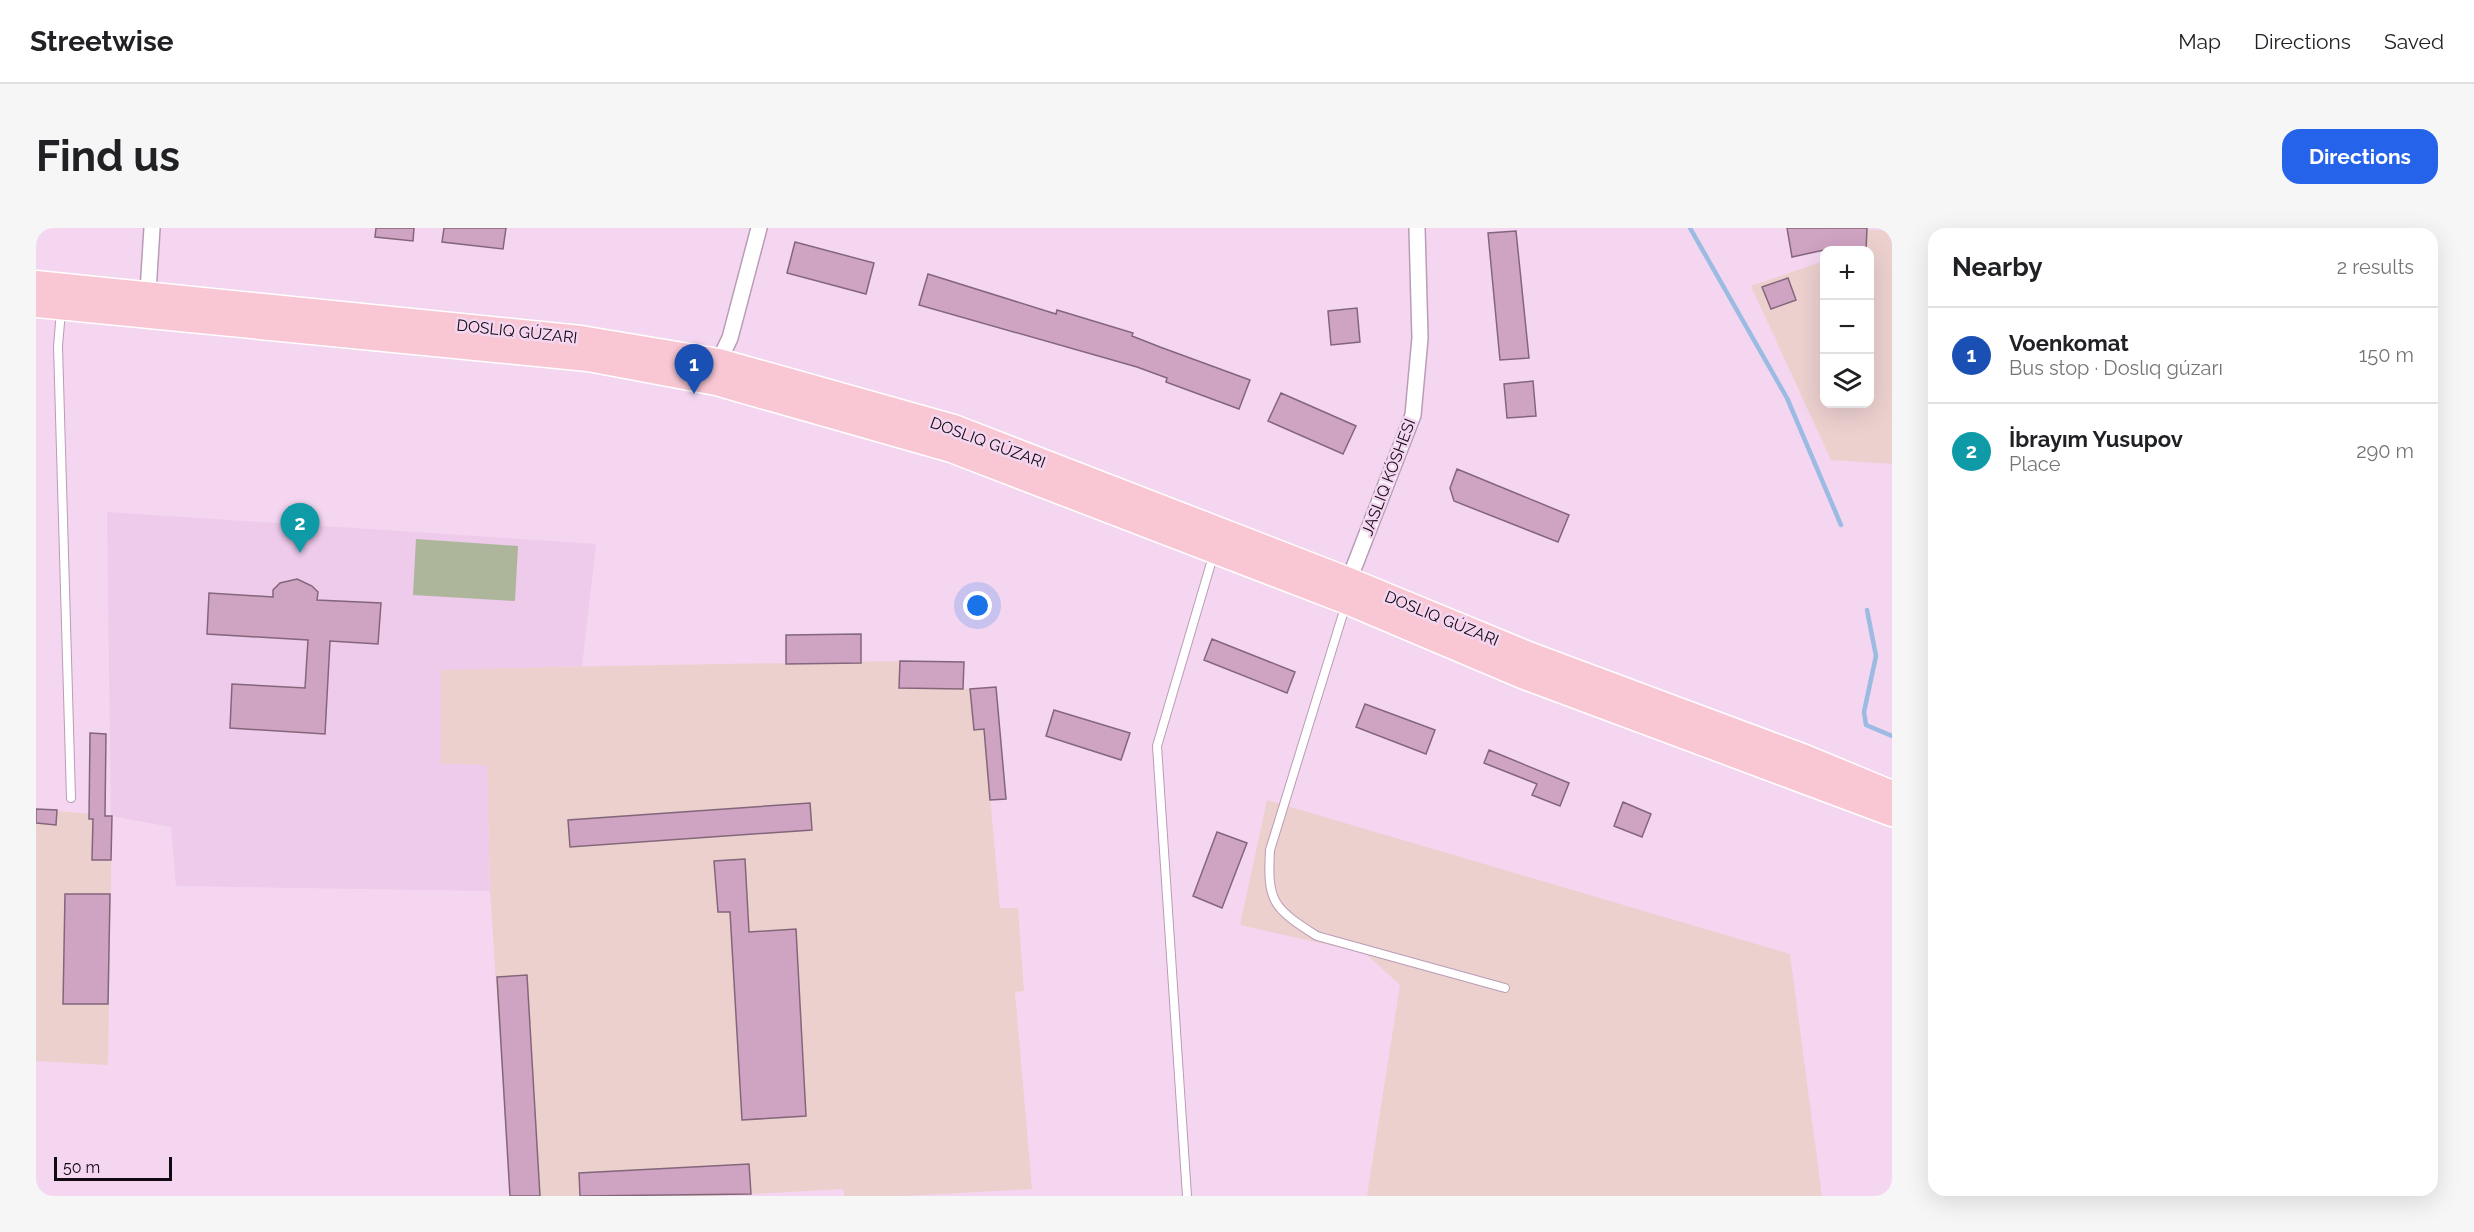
<!DOCTYPE html>
<meta charset="utf-8">
<style>
:root{--surface:#fff;--page:#f6f6f6;--text:#202124;--muted:#757577;--line:#e0e0e0;--accent:#2563eb}
body{margin:0;font-family:Raleway,sans-serif;background:var(--page);color:var(--text)}
.controls{position:absolute;right:18px;top:18px;display:grid;overflow:hidden;border-radius:12px;box-shadow:0 6px 24px #0002}
.controls button{width:54px;height:54px;display:grid;place-items:center;padding:0;border:0;border-bottom:2px solid var(--line);background:var(--surface);color:var(--text);font:30px sans-serif}
.scale{position:absolute;left:18px;bottom:15px;width:118px;box-sizing:border-box;padding-left:6px;border:3px solid #120811;border-top:0;font-size:16px;line-height:21px;white-space:nowrap;color:#120811;-webkit-text-stroke:4px #f4d6f1;paint-order:stroke}
.you{position:absolute;left:942px;top:378px;width:21px;height:21px;margin:-15px;border:4px solid #fff;border-radius:50%;background:#1a73e8;box-shadow:0 0 0 9px #1a73e833}
.badge{display:grid;place-items:center;width:39px;height:39px;border-radius:50%;background:var(--accent);color:#fff;font-size:20px;font-weight:700}
.pin{position:absolute;translate:-50% -50px;filter:drop-shadow(0 2px 3px #0008)}
.pin::after{content:'';position:absolute;top:32px;width:21px;height:18px;background:inherit;clip-path:polygon(0 0,100% 0,50% 100%)}
.list{margin:0;padding:0;list-style:none}
h2{display:flex;justify-content:space-between;align-items:center;height:78px;margin:0;padding:0 24px;font-size:26px}
h2 small{font-size:20px;font-weight:400;color:var(--muted)}
.list li{display:grid;grid-template-columns:39px 1fr auto;gap:18px;align-items:center;box-sizing:border-box;height:96px;padding:0 24px;border-top:2px solid var(--line)}
.list b{display:block;font-size:22px;white-space:nowrap}
.list p{margin:0;font-size:20px;white-space:nowrap;color:var(--muted)}
.list em{font-size:20px;font-style:normal;color:var(--muted)}
.icon{flex:none;width:33px;height:33px;fill:none;stroke:currentColor;stroke-width:2;stroke-linecap:round;stroke-linejoin:round}
.map{position:relative;flex:none;width:1856px;height:968px;overflow:hidden;border-radius:18px}
header{display:flex;align-items:center;gap:36px;box-sizing:border-box;height:84px;padding:0 30px;background:var(--surface);border-bottom:2px solid var(--line)}
header strong{font-size:28px}
nav{display:flex;gap:33px;margin-inline-start:auto;font-size:21px}
.intro{display:flex;align-items:center;justify-content:space-between;box-sizing:border-box;height:144px;padding:0 36px}
h1{margin:0;font-size:42px}
.button{padding:15px 27px;border-radius:18px;background:var(--accent);color:#fff;font-size:21px;font-weight:700}
main{display:flex;gap:36px;padding:0 36px}
aside{flex:1;background:var(--surface);border-radius:18px;box-shadow:0 6px 24px #0002}
.map>svg:first-child{display:block}
</style>
<header>
<strong>Streetwise</strong>
<nav><a>Map</a><a>Directions</a><a>Saved</a></nav>
</header>
<div class="intro"><h1>Find us</h1><a class="button">Directions</a></div>
<main>
<div class="map">
<svg width="1856" height="968" viewBox="0 0 1856 968">
<rect width="100%" height="100%" fill="#f4d6f1"/>
<path fill="#ebd0ce" d="M1799,0L1856,3V236L1795,232L1715,58L1788,33V176H1834V22H1799Z
M864,433V460L934,461L938,502L948,501L964,680H982L988,763L979,764L996,961L868,968H809L807,961L679,968H474L454,663L451,537L405,536V441Z
M1231,572L1754,726L1786,968H1331L1364,757L1329,725L1204,697Z
M0,581L76,588L72,837L0,833Z"/>
<path fill="#eecaeb" d="M71,284L560,316L546,438L405,442V536L451,537L454,663L140,658L135,599L75,588Z"/>
<path fill="#adb69a" d="M380,311L482,318L479,373L377,367Z"/>
<g fill="none" stroke-linecap="round" stroke-linejoin="round">
<path stroke="#9bbbe2" stroke-width="4.5" d="M1654,0L1751,170L1805,297
M1831,382L1840,428L1828,484L1830,497L1856,508"/>
</g>
<path fill="#cfa3c2" stroke="#84667b" stroke-width="1.5" d="M340,0H378L377,13L339,9Z
M408,0H470L467,21L406,14Z
M1751,0H1831L1830,22H1788L1756,29Z
M1480,3L1493,130L1464,132L1452,5Z
M759,14L838,35L830,66L751,45Z
M892,46L1020,86L1021,82L1097,105L1096,108L1124,119L1214,152L1203,181L1130,154L1131,150L1101,139L883,77Z
M1752,50L1760,72L1735,81L1726,59Z
M1321,80L1324,114L1295,117L1292,83Z
M1497,153L1500,188L1471,190L1468,156Z
M1245,165L1320,198L1307,226L1232,193Z
M1421,241L1533,287L1522,314L1418,273L1414,260Z
M261,351L276,358L282,364L281,372L345,375L342,416L294,413L289,506L194,500L196,456L269,460L272,412L171,406L173,365L237,369V362L244,355Z
M825,406V435L750,436V407Z
M1176,411L1259,444L1251,465L1168,432Z
M864,433L928,434L927,461L863,460Z
M960,459L970,571L954,572L948,501L938,502L934,461Z
M1329,476L1399,502L1390,526L1320,499Z
M1018,482L1094,505L1085,532L1010,508Z
M54,505L70,506L69,588H76L75,632H56L57,591H53Z
M1453,522L1533,555L1524,578L1496,567L1501,556L1448,535Z
M1587,574L1615,586L1606,609L1578,598Z
M774,575L776,602L534,619L532,592Z
M0,581L21,582L20,597L0,595Z
M1181,604L1211,615L1186,680L1157,668Z
M709,631L713,704L760,701L770,888L706,892L694,684H682L678,633Z
M29,666H74L72,776H27Z
M491,747L504,968H474L461,749Z
M713,936L715,966L544,968L543,945Z"/>
<g fill="none" stroke-linecap="round" stroke-linejoin="round">
<defs>
<path id="service" d="M25,83L22,118L35,570
M1310,376L1234,622C1231,674 1237,680 1281,708L1469,760
M1151,968L1121,518L1178,325"/>
<path id="minor" d="M112,64L116,0
M683,133L694,110L723,0
M1313,352L1377,187L1384,110L1381,0"/>
<path id="primary" d="M0,55L545,110L683,133L918,199L1313,352L1495,427L1769,529L1856,565
M0,77L552,131L680,155L915,222L1311,374L1486,448L1856,586"/>
</defs>
<use href="#service" stroke="#b99cb6" stroke-width="10"/>
<use href="#minor" stroke="#b99cb6" stroke-width="18"/>
<use href="#primary" stroke="#fff" stroke-width="27"/>
<use href="#service" stroke="#fff" stroke-width="8"/>
<use href="#minor" stroke="#fff" stroke-width="15"/>
<use href="#primary" stroke="#f8c7d3" stroke-width="24"/>
</g>
<g text-anchor="middle" stroke-width="5" stroke-linejoin="round" paint-order="stroke">
<g font-size="16" fill="#120811" stroke="#f4d6f1">
<text transform="translate(481 103) rotate(6)" y="6">DOSLIQ GÚZARI</text>
<text transform="translate(952 214) rotate(20)" y="6">DOSLIQ GÚZARI</text>
<text transform="translate(1352 249) rotate(-69)" y="6">JASLIQ KÓSHESI</text>
<text transform="translate(1406 390) rotate(22)" y="6">DOSLIQ GÚZARI</text>
</g>
</g>
</svg>
<div class="controls">
<button>+</button>
<button>−</button>
<button><svg class="icon" aria-label="layers" viewBox="0 0 24 24"><path d="M12 4l9 5-9 5-9-5zM3 14l9 5 9-5"/></svg></button>
</div>
<div class="scale">50 m</div>
<div class="you"></div>
<div class="pin badge" style="left:658px;top:166px;background:#1a4fb4">1</div>
<div class="pin badge" style="left:264px;top:325px;background:#0f9aa8">2</div>
</div>
<aside>
<h2>Nearby<small>2 results</small></h2>
<ul class="list">
<li><span class="badge" style="background:#1a4fb4">1</span><div><b>Voenkomat</b><p>Bus stop · Doslıq gúzarı</p></div><em>150 m</em></li>
<li><span class="badge" style="background:#0f9aa8">2</span><div><b>İbrayım Yusupov</b><p>Place</p></div><em>290 m</em></li>
</ul>
</aside>
</main>
